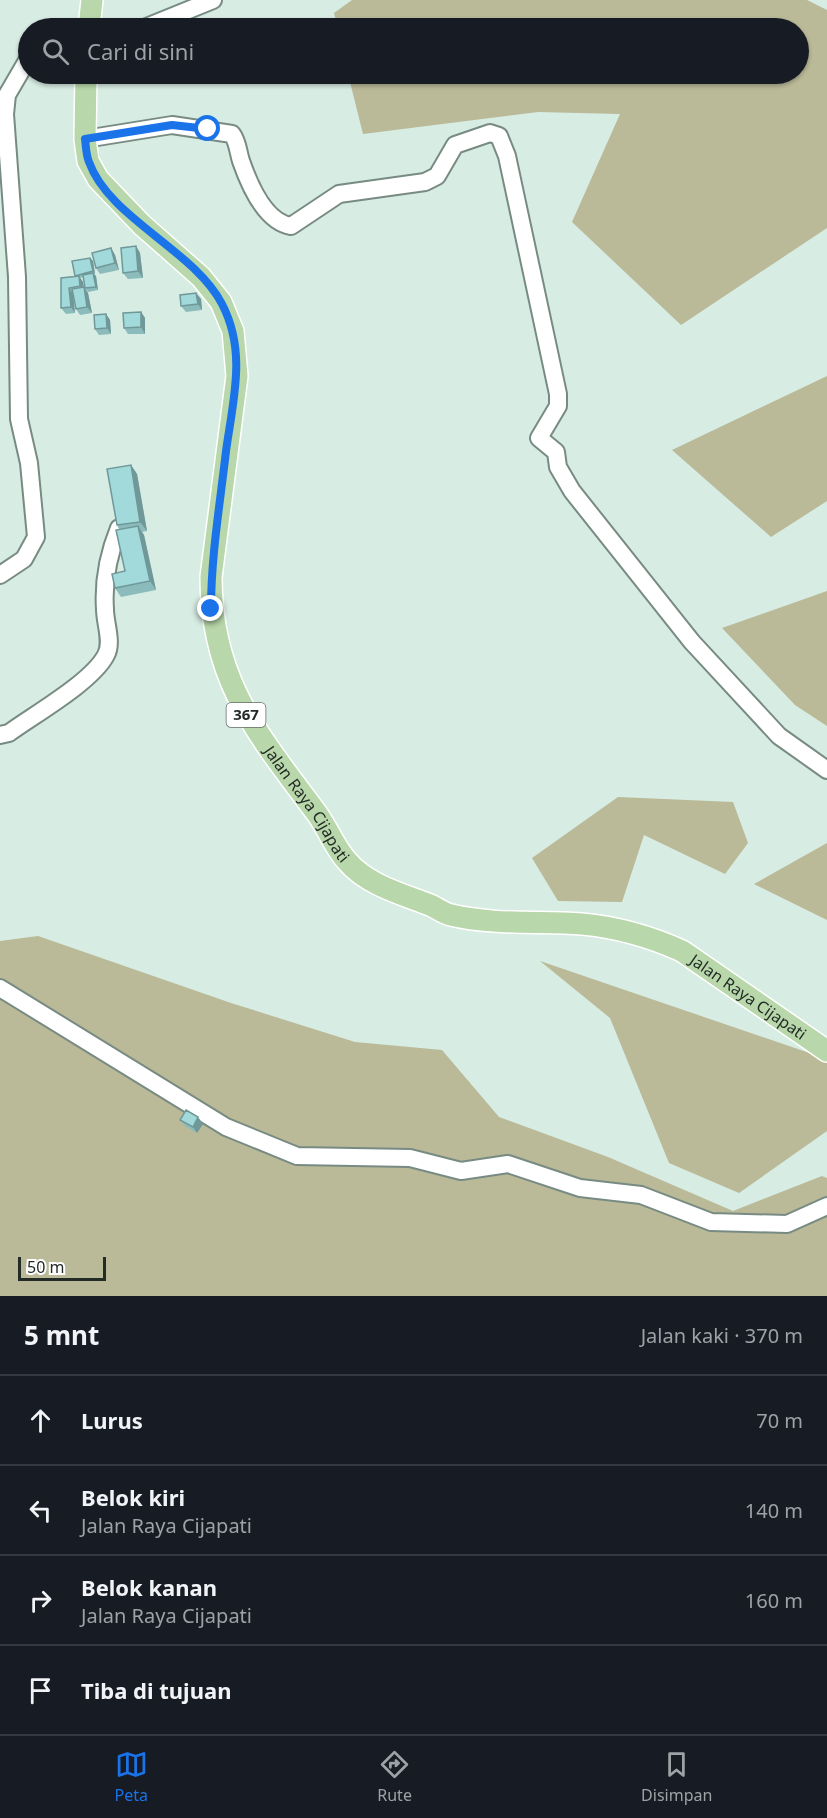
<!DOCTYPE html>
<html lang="id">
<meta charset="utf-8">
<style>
:root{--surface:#171b24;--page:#242831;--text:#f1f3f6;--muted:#9ea1a6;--line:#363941;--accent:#1a73e8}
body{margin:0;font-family:"Noto Sans",sans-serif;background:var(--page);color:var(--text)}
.scale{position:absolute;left:18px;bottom:15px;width:88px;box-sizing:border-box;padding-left:6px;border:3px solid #232b27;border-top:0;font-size:16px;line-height:21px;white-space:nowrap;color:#232b27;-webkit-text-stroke:4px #fff;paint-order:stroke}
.stop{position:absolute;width:18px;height:18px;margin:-14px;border:4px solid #1a73e8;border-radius:50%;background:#fff}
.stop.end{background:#1a73e8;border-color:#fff;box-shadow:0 2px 6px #0008}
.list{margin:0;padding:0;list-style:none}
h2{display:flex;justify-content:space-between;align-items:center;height:78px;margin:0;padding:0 24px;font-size:26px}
h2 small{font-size:20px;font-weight:400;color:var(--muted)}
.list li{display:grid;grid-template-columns:39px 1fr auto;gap:18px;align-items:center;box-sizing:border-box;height:90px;padding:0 24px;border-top:2px solid var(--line)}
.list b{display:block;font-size:22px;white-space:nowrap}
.list p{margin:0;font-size:20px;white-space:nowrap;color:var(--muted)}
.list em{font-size:20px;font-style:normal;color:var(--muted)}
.icon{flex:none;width:33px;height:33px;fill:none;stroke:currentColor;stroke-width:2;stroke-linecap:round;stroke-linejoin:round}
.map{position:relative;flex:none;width:827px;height:1296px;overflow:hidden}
.search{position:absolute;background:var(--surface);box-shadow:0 2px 4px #0004;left:18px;right:18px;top:18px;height:66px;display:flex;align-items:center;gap:15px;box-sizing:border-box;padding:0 21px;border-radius:33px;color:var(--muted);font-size:22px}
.sheet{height:438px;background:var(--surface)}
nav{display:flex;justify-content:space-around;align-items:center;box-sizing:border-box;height:84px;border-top:2px solid var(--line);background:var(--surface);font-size:16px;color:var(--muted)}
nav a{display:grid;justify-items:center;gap:3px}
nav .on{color:var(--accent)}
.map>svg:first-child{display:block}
</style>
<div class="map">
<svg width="827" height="1296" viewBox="0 0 827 1296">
<rect width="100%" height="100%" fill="#d7ece3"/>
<path fill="#bab998" d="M352,0H807L827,10V228L681,325L572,222L620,114L538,112L363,134L348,74H798V28H338L334,13Z
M827,376V501L771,537L672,450Z
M827,591V726L795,705L722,628Z
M618,797L733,802L748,843L725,874L644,835L622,902L558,901L532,858Z
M827,843V920L754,884Z
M38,936L231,1003L355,1042L442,1050L499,1117L608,1157L733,1211L822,1176L827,1178V1296H0V941Z
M540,961L827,1059V1131L739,1193L669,1163L610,1018Z"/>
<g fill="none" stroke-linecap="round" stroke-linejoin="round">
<defs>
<path id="minor" d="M144,28L213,0
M85,139L172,125L232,134C238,142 238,152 241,161C249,184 265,222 291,226L339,194L425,182L437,176L455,145L490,133L499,136L507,156L558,394V406L539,438L556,452L558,467L572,491L692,642L779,736L827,770
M0,575L24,559L36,537L29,463L19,419L17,277L5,114L7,95L28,59
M0,735L9,733C35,714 92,682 106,655C113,642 105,624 105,609C103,580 108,555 119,528
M0,988L226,1127L297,1156L410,1158L461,1171L508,1164L580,1188L641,1195L711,1222L787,1224L827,1206"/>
<g id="major">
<path d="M89,28L92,0"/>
<path id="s1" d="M86,74L85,139L88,161L98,179L142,225L201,277L221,302L233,331L237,376L211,577C211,680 257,733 315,811C327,826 334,847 347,861C367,885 402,894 430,905C437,908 443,913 451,915C493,925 538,921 582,924C615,927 651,937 682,951L827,1051"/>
</g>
</defs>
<use href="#minor" stroke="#788b83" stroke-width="20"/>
<use href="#major" stroke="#fff" stroke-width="24"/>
<use href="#minor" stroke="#fff" stroke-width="16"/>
<use href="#major" stroke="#b8d7aa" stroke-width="21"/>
</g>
<path fill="#8bbbbb" d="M136,246L140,253L143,278L128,279L123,273Z
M111,248L115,255L119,270L100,274L96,268Z
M90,258L93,261L95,274H94L96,276L98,290L88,292L85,288L84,277L80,278L83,282L84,287L88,293L92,313L80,315L76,309L73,294L75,313L66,314L61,308V278L75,276Z
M196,293L201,299L202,310L186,312L181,306Z
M141,312L145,318V334H128L124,328Z
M106,314L110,320L111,334L99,335L95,329Z
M131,465L137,474L147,531L142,532L144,535L156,590L121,597L115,588L125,571L119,529L117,525Z
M180,1120L203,1124L197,1133L185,1126Z"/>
<path fill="#719899" d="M136,246L140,253L143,278L138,271Z
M111,248L115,255L119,270L115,263Z
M90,258L93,261L95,274L93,271Z
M93,273L96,276L98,290L96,287Z
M79,276L83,282L84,292L80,286Z
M84,287L88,293L92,313L87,307Z
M69,288L73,294L75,313L71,307Z
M196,293L201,299L202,310L198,304Z
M141,312L145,318V334L141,327Z
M106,314L110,320L111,334L107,328Z
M131,465L137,474L147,531L140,522Z
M138,526L144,535L156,590L150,581Z
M198,1117L203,1124L197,1133L193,1127Z"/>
<path fill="#a2d9da" stroke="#719899" stroke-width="1.5" d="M136,246L138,271L123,273L121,248Z
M111,248L115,263L96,268L92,253Z
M90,258L93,271L75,276L72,261Z
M93,273L96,287L85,288L83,275Z
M79,276L80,286L69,288L71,307L61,308V278Z
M84,287L87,307L76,309L72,289Z
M196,293L198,304L181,306L180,295Z
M141,312V327L124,328L123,313Z
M106,314L107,328L95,329L94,315Z
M131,465L140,522L117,525L107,469Z
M138,526L150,581L115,588L112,574L125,571L116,530Z
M186,1110L198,1117L193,1127L180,1120Z"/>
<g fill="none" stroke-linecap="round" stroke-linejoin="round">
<path stroke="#1a73e8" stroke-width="8" d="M208,129L172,125L85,139C86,146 86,155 89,162C109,218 194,250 222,304C247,352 233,400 226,451C220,504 211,556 211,609"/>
</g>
<g text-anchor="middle" stroke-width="4.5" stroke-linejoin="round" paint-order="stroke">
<rect fill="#fff" stroke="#656b68" stroke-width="1.5" x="226.5" y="703" width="39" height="24" rx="4.5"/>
<g font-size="15" font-weight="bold" fill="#232b27">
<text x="246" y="720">367</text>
</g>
<g font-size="16" fill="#232b27" stroke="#fff">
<text dy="6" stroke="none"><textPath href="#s1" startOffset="813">Jalan Raya Cijapati</textPath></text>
<text dy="6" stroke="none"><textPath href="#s1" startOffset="1317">Jalan Raya Cijapati</textPath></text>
</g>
</g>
</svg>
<div class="scale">50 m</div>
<div class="stop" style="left:208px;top:129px"></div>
<div class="stop end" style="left:211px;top:609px"></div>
<div class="search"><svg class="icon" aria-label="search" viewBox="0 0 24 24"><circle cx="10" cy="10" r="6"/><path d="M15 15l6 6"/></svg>Cari di sini</div>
</div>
<section class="sheet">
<h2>5 mnt<small>Jalan kaki · 370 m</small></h2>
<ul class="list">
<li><svg class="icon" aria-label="ahead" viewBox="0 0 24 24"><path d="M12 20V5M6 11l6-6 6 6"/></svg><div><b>Lurus</b></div><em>70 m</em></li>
<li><svg class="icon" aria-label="left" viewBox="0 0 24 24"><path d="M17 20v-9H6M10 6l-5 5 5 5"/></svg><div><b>Belok kiri</b><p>Jalan Raya Cijapati</p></div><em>140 m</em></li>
<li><svg class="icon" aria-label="right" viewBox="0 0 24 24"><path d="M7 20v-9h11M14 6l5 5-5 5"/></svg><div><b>Belok kanan</b><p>Jalan Raya Cijapati</p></div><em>160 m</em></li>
<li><svg class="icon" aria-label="arrive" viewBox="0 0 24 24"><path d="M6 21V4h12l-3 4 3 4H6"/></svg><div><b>Tiba di tujuan</b></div></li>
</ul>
</section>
<nav>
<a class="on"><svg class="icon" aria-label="map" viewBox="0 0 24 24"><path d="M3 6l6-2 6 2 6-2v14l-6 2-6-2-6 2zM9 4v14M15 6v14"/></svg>Peta</a>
<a><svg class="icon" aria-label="directions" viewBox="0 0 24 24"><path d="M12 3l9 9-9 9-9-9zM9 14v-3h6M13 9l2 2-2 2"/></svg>Rute</a>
<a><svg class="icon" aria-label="saved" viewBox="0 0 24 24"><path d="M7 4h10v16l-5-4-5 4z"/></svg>Disimpan</a>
</nav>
